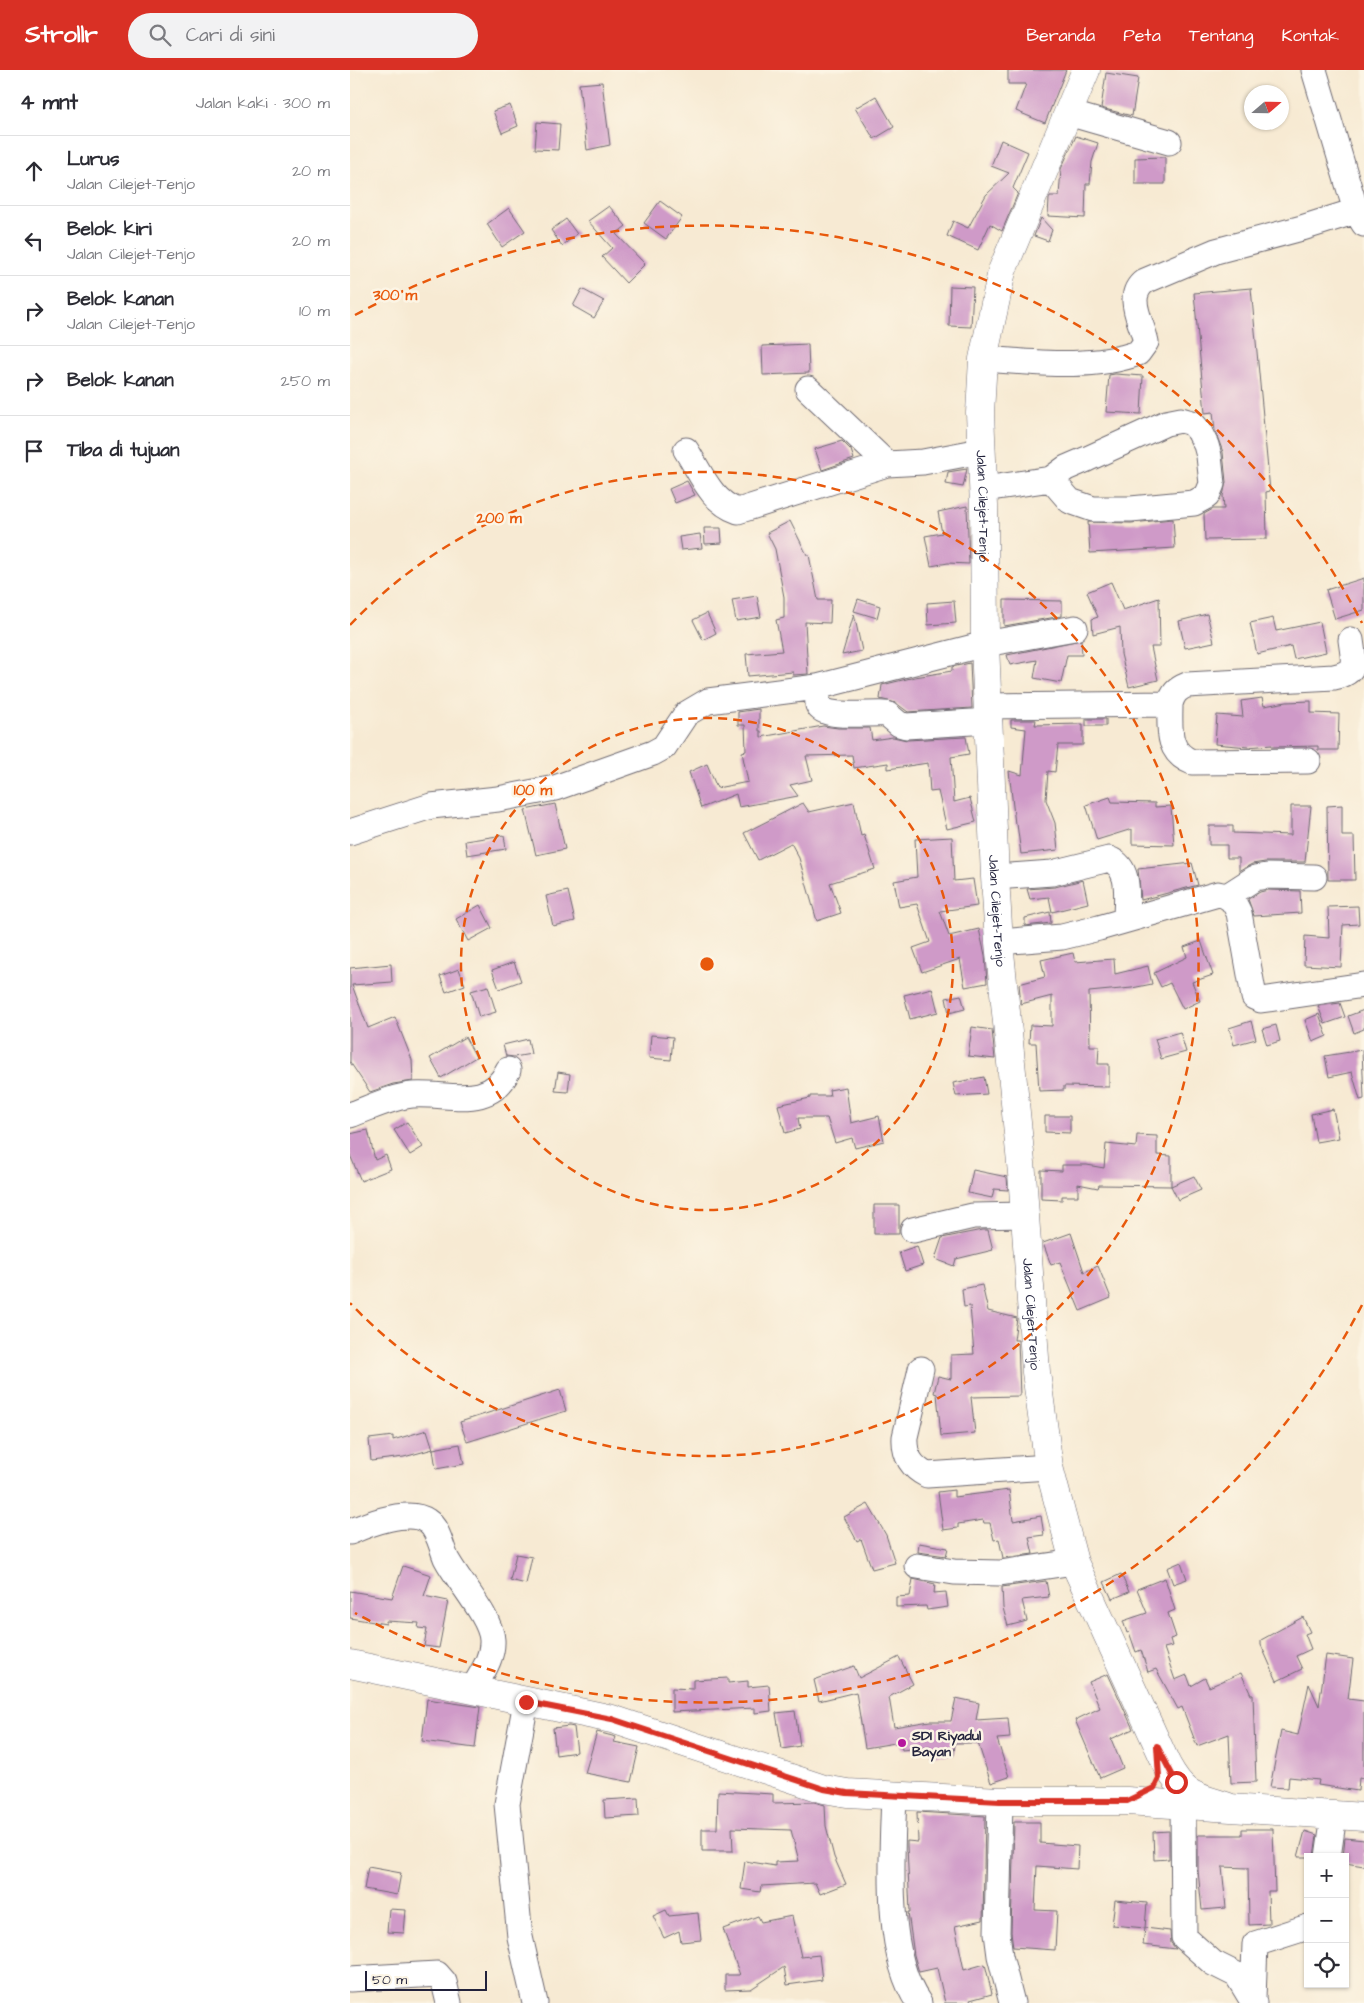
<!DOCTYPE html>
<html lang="id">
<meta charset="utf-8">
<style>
:root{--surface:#fff;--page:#f2f2f3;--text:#2b2b33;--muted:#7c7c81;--line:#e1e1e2;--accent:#d93025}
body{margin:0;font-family:"Architects Daughter",sans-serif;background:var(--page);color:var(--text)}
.controls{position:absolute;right:15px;bottom:15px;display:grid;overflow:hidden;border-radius:0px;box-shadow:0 1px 4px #0004}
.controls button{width:45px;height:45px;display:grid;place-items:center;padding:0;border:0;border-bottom:1px solid var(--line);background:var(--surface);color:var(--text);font:25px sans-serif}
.compass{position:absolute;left:894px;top:15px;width:45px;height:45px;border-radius:50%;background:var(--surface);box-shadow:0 1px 4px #0004;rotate:70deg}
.scale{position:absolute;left:15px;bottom:12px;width:122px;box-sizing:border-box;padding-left:5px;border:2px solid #22223b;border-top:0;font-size:14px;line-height:18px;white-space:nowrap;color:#22223b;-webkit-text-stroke:4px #fcf5e5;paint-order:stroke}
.stop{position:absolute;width:15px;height:15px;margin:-11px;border:4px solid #d93025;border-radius:50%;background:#fff}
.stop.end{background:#d93025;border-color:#fff;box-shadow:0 1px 5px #0008}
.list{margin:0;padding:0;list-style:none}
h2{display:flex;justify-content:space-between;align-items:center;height:65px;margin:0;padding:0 20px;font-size:21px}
h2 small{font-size:16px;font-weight:400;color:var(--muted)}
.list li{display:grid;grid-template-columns:32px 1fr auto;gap:15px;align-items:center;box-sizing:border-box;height:70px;padding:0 20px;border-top:1px solid var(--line)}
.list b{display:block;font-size:19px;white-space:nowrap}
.list p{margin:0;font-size:16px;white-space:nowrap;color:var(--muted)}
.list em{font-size:16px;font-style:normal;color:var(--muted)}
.icon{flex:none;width:28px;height:28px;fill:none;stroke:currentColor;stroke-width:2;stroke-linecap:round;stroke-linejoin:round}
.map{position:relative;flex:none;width:1014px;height:1933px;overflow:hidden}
header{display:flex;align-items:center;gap:30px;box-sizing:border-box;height:70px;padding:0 25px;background:var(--accent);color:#fff}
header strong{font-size:24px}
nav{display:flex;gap:28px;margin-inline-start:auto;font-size:18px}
.search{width:350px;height:45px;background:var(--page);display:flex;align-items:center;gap:12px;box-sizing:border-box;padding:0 18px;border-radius:28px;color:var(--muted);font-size:19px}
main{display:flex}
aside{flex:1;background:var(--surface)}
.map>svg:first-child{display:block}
</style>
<header>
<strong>Strollr</strong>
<div class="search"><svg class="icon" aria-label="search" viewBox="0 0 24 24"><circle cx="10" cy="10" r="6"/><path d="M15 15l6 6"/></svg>Cari di sini</div>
<nav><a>Beranda</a><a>Peta</a><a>Tentang</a><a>Kontak</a></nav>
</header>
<main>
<aside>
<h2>4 mnt<small>Jalan kaki · 300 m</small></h2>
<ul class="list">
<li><svg class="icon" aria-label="ahead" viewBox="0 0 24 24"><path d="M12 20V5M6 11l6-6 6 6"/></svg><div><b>Lurus</b><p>Jalan Cilejet–Tenjo</p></div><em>20 m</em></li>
<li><svg class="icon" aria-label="left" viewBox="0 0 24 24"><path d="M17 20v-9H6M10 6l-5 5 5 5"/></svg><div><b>Belok kiri</b><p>Jalan Cilejet–Tenjo</p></div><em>20 m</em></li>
<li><svg class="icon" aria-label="right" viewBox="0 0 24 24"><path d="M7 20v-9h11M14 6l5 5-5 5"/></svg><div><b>Belok kanan</b><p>Jalan Cilejet–Tenjo</p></div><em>10 m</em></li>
<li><svg class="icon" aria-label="right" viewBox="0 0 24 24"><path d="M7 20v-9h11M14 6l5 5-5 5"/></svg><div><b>Belok kanan</b></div><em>250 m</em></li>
<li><svg class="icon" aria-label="arrive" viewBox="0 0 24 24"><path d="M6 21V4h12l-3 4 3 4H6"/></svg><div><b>Tiba di tujuan</b></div></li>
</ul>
</aside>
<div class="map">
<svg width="1014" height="1933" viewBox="0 0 1014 1933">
<rect width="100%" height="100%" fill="#fcf5e5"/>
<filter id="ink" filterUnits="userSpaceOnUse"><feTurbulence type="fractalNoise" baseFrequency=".02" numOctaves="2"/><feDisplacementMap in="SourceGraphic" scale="10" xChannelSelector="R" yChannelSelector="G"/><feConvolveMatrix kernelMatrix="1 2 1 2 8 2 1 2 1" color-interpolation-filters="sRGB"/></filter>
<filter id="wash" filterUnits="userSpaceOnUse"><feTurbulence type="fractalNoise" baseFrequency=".0096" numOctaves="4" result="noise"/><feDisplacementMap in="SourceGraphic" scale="20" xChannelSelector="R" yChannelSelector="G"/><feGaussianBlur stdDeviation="1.12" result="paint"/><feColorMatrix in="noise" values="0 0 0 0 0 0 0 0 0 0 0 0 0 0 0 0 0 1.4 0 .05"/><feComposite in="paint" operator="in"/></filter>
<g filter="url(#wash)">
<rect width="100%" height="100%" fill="#f7ead3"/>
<g id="blocks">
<path fill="#cf9ac8" d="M658,0H716L695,53L666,41L676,14H658Z
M756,3L788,8L782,46L751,38Z
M252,12L260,75L237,80L229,14Z
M526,26L544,57L524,69L505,38Z
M160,35L168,56L152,63L143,41Z
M187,52L210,54L208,80L185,79Z
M726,66L748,73L742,92L740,114H736L735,148L698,146L699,129L700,126H709L711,99Z
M651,70L678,82L663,118L668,123L652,161L640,154L628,180L597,166L603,151L618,158L636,125L659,103L641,96Z
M815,87V114H785V88Z
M310,131L332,147L316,169L294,153Z
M259,136L276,156L266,164L295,194L276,213L252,187L262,178L238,151Z
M159,138L175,161L152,177L137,154Z
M691,148L702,160L698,171L684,166Z
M216,149L227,164L212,176L201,160Z
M600,216L623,217L621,257L599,256Z
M901,218L920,421L916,422L917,469L855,470L854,444L863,439H874L873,426L876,412L873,382L865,361L863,342L855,343L844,223Z
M232,219L254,231L244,248L223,236Z
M458,274L459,303L413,305L412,276Z
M765,304L793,306L791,344L756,342L759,305Z
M492,371L501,380L504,389L472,400L465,379Z
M617,399L613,417L596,414L598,402Z
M337,411L345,425L325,433L319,419Z
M617,436L619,494L598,493L581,496L575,466L592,463L588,442Z
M823,449L825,478L740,483L738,452L781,453Z
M440,451L457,485H459L468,530H481L480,553L455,552L458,604L443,605V602L398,606L396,584L432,581L426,550L434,548V527L425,479L417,463Z
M354,458H371L372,473L355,474Z
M350,464L352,478L331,480L329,467Z
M1014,508V540L985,549L976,520Z
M761,512L773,540L809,528L810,577H801L808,610L779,617L771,584L770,557L743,564L742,549L748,547L737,522Z
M407,526L411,547L386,551L382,530Z
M508,529L530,536L527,548L504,541Z
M654,530L712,531V546L654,556Z
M604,531L606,553L578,555L577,533Z
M357,543L366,563L353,570L343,550Z
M504,544L512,581L492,585Z
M857,544L864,572L835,578L829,551Z
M923,548L926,561L970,552L976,582L944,589L941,576L907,584L900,553Z
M731,570L732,585H717L711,613L684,608L687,590L660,595L657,585Z
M620,593L622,638L558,642L546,633L530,629L532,615L565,607L602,601V597Z
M912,628L914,636L937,632L961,631V643L989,644L988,680H968V676L922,677V675L898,677L865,674L867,645L893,647L891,631Z
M409,639V661H411V667L473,656L488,658H520L522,670L543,667L557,670L616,667L619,684L601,687L604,732L620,728L626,752L597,759L588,721L580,722L578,693L538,699V693L504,698L502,685L456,686L462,710L440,715L448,726L389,737L386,724L351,738L339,702L357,694L367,718L398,712L392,682L396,681L395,655H388V642Z
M736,649H756V656H736Z
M661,650H686L685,655L733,654V675H708L705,702L698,701L696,730L705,753L708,780L671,784L667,754H665L659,701L672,705L676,659L661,657Z
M760,727L762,732L805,733V737L821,736L824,775L782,774V759L747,770L736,735Z
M504,732L511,766L514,765L525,799L480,813L491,843L467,851L449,788L441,773L408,790L394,763L453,733L459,742Z
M205,734L215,779L186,785L175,740Z
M992,735V766H1004L1005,810H978L977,736Z
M941,736H961L955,792H915L902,794L889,801V788H877V775H859V756H883V763L941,765Z
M154,765L156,779L117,785L115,771Z
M602,767L604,811L623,809L627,836L590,841L599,866L629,859L635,885L637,913L615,917L610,889L572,902L563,878L580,872L567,834L549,837L544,811L567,807L565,769Z
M842,793L848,815L791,830L788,799Z
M733,810L738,833L702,842L699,827L680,829L677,819L705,817Z
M918,820L950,821L951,843L904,846L898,829L910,822Z
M218,821L225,851L203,856L196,826Z
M130,835L142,858L118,871L106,849Z
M1008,836L1009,854L993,855L991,897L954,895L955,866L979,868L978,837Z
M700,842L701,853L675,856V848Z
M851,871L863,905L842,912L850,931L833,939L820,913L811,917L804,903L837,887L834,877Z
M723,883L725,892L764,889L765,904L798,896L802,914L782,918L739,922L740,976H749L748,994H759V1017L714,1016V1020L689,1021L686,973H679L680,955L702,956V926L671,934L669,914L695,907L691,890Z
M164,892L171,911L149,919L142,900Z
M41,894L42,912L2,915L18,958L45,947L62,990L63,1011L43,1014L20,1022L0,992V898Z
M109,899L115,915L96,922L90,906Z
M138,916L146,942L129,947L121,921Z
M582,918L588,942L560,949L554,925Z
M611,925L615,939L599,943L596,928Z
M990,933L995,947L975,954L968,936Z
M1014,940V959L1004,963L998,946Z
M969,944L977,966L963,972L955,950Z
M901,951L906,969L884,975L879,958Z
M926,955L930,971L917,975L912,959Z
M622,957L642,960L645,989L618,986Z
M830,962L836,982L811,989L805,969Z
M301,965L323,967L321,990L299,988Z
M115,967L126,987L91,1008L80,988Z
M178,969L181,984L164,987L156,986L153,975Z
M1012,980L1014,1029L1010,1030L1002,1002L979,1007L975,986Z
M208,1002L220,1004L218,1022L205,1021Z
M634,1007L637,1024L606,1026L603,1013Z
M496,1017L501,1053L529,1046L534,1071L505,1078L502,1068L485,1073L477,1048H448L450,1059L435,1063L428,1035L460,1028V1026H480L479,1020Z
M983,1039L989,1068L966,1072L961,1044Z
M695,1046H720V1063L695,1062Z
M57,1052L73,1077L60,1085L44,1060Z
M18,1060L25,1090L36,1085L41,1099L11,1111L0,1085V1064Z
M787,1065L807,1066V1085L821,1086V1116L749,1115L748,1118L728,1114V1126H712V1130L691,1129V1100L712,1101V1095H737L754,1098L756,1074L786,1077Z
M623,1100L657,1107L658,1120L644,1119L642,1128L618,1123Z
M844,1106L851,1120L828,1130L821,1116Z
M524,1135H549V1164H524Z
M632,1160H638L643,1180L606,1189L604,1196L585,1189L592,1168Z
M721,1163L734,1202L748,1196L761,1228L730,1241L710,1192L701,1195L693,1173Z
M567,1176L573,1195L555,1201L549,1182Z
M632,1215L638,1241L667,1248L664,1270H668L670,1326L621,1327L625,1363L591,1366L587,1324L584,1323L588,1306L601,1309V1285L624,1284L620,1236L614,1237L612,1219Z
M210,1320L216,1341L117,1372L110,1352Z
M77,1360L83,1379L54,1387L21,1391L19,1369L43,1366V1370Z
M110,1374L114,1394L86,1399L83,1379Z
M604,1420V1427L659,1420L663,1451L691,1446L694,1465L679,1467L683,1484L653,1488L649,1469L644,1470L640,1453H634L633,1450L608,1454V1458L593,1460L588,1422Z
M518,1434L536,1465L545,1493L522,1499L511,1469L507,1471L494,1447Z
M569,1473L598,1478L596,1486L568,1482Z
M166,1484L182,1487L176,1514L160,1510Z
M831,1492L837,1509L823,1514L817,1498Z
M53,1496L81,1505L74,1526L98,1531L89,1578L74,1576L77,1559L68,1558L69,1553L36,1551V1554L0,1548V1521L42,1528Z
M771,1504L779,1522L762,1529L754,1512Z
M815,1508L825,1540L818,1543L826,1567L820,1569L822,1576L814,1578L825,1610L837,1605L841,1616L855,1608L859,1617L891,1603L901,1625H903L906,1712L881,1713L879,1664L847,1676L832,1637L828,1639L806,1599L798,1602L791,1580L786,1582L779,1562L777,1563L773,1551L797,1543L787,1519Z
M563,1509L585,1514L584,1523L596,1522L598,1537L577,1540L576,1536L546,1537V1527L560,1526Z
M696,1511L699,1527L672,1530L677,1551L658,1556L653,1538L652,1517Z
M953,1547L960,1562L955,1564L961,1579L946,1586L952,1599L927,1611L911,1575V1570Z
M976,1585L1003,1589L998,1629L1014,1631V1709L1009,1708L1008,1721L968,1715L969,1710L939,1707L938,1718L920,1717L931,1661L948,1665L959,1614L969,1636Z
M549,1587L563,1614L539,1627L544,1657L580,1651H601L606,1628L629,1633L626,1650L658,1648L660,1668L647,1669L659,1707L641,1713L628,1673H605L604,1685H580V1677L552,1680L551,1672L515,1678L506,1622L469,1631L464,1610L504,1596L509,1608Z
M758,1604L783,1659L761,1669L773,1698L750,1708L725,1650L750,1638L739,1612Z
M378,1608V1613L398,1611V1617L419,1615L421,1641L405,1643V1638L322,1642V1618L343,1619V1610Z
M77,1629L130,1637L125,1678L72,1671Z
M445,1641L450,1676L432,1679L426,1643Z
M219,1656L224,1657L227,1682L206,1685L203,1658Z
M247,1662L266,1667L264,1672L289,1677L281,1712L235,1703Z
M368,1721L423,1724V1733L464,1732L475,1735L476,1756L484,1787L496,1814L470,1824L465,1813L411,1816L410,1822L391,1819L395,1791L425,1796V1792L449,1791L441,1760L382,1758L383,1781H352V1759H367Z
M288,1728L289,1746L255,1748L254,1730Z
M567,1742L635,1746L633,1850L605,1856L614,1900L635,1894L642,1924L620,1930L621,1933H595L587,1898L569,1902L564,1885L558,1842H560L557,1776V1771L568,1772Z
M664,1752H690V1773L728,1776L727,1799L687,1796L685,1840L707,1841L705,1880L663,1877L661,1862Z
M892,1759H923L925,1821H918L919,1854L899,1855L898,1798L872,1797L876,1838L852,1840L848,1801V1765H892Z
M819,1761V1789L804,1790L803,1762Z
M955,1761L967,1765L964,1787H948Z
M995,1768L1014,1770V1796L995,1793V1787H993Z
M18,1797L51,1803L47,1825L14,1819Z
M765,1830L797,1833L795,1858L762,1855Z
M39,1839L56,1840L54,1863L37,1862Z
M316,1840L319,1846L348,1843L351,1870L331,1872L329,1861L314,1868L303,1846Z
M408,1846L411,1852L442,1846L451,1887L469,1885L472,1910L437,1915L434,1897L401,1919L375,1920V1905H390L373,1859Z
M795,1858L820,1861L821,1873L826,1879L793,1875Z"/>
</g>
</g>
<g filter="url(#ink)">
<use href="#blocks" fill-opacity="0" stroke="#6d6870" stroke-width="1"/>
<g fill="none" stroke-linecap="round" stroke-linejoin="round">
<defs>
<path id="minor" d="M964,0L1006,141L1014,154
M718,43L819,72
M633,289C681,292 742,300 788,283L796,272C792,252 774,226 795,211L866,181L952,158L1006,141
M458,319L537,394
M336,380C351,403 361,432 388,441L537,394L573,392L631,381
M634,419L701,409L716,398L737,389L816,353L831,350L842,353L849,361L856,375L859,386L862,414L857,426L844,433L781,439H743L720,431L701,409
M467,617L635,574L725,558
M820,634C823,623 827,619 837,615L984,607C1008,602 1004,592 1001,570
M639,636L820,634C820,658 816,682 842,692L958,691
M0,762L81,736L148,729L205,718L303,683L314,677L336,644L358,631L467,617L468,635C474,650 523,642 537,644L549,654L556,656L639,651
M645,807L702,803L759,789C782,798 776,828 776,849
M877,826L905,808L917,806L964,807
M649,872L712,867L749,858L868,824C881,826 884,832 889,843L904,927L911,930L1014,915
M0,1045C20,1038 41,1027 62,1025C97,1022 140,1041 158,1000
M563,1160L623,1146L675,1145
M571,1299L555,1367C554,1385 561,1397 577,1405L699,1397
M0,1462C18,1454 59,1438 77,1451C88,1458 91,1476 96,1488C107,1510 141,1547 142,1570C143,1588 131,1604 123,1619
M567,1496L604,1502L650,1503L724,1492
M176,1632L157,1734L170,1867L185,1933
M544,1726C542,1784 534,1884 569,1933
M650,1731L647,1863L650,1886L662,1933
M833,1734L834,1867L863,1893L887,1905L904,1933
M978,1787L984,1745
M0,1909L87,1904L94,1912L99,1933
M903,1929L905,1874L958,1857"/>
<g id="major">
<path id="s1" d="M736,0L652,201L633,289L630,343L634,436L635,574L645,807L649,872L672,1103L686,1302L699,1397L724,1492L817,1695C834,1726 844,1726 876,1736"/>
<path d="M0,1594L262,1649L474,1719L497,1723L650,1731H777L1014,1747"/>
</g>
</defs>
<use href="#minor" stroke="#6d6870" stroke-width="27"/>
<use href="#major" stroke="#6d6870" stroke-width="29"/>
<use href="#minor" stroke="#fff" stroke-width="25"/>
<use href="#major" stroke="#fff" stroke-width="28"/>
</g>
</g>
<g fill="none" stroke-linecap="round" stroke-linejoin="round" filter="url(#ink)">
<path stroke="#d93025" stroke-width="6" d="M176,1632L262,1649L474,1719L497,1723L650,1731H777L804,1718L809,1708L807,1676L826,1712"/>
</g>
<g fill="none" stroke="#e8590c" stroke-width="2.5" stroke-dasharray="9 6">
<circle cx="357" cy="894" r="246"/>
<path d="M0 555A492 492 0 1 1 0 1233"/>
<path d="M1012 1235A738 738 0 0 1 5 1543M5 245A738 738 0 0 1 1012 553"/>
</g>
<circle fill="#b5179e" stroke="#fcf5e5" stroke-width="2" cx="552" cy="1673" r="5"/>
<g text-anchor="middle" stroke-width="5" stroke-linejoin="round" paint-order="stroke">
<g font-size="14" fill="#22223b" stroke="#fcf5e5">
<text dy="5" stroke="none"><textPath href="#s1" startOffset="455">Jalan Cilejet–Tenjo</textPath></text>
<text dy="5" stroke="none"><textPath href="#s1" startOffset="860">Jalan Cilejet–Tenjo</textPath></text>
<text dy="5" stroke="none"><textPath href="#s1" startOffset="1265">Jalan Cilejet–Tenjo</textPath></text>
</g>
<g font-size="14" font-weight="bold" fill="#22223b" stroke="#fcf5e5" text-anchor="start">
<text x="562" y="1670">SDI Riyadul<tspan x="562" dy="16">Bayan</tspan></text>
</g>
</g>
<circle cx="357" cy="894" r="8" fill="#e8590c" stroke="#fcf5e5" stroke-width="2.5"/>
<g font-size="15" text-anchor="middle" font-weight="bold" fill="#e8590c" stroke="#fcf5e5" stroke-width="5" stroke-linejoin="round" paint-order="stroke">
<text x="45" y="230">300 m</text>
<text x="149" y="453">200 m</text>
<text x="183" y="725">100 m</text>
</g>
</svg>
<div class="controls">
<button>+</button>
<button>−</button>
<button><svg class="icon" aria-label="locate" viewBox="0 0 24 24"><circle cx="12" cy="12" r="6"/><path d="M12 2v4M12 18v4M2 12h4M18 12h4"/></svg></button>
</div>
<svg class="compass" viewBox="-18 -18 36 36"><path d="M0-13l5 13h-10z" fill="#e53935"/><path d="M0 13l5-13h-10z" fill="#7c7c81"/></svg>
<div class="scale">50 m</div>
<div class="stop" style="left:826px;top:1712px"></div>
<div class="stop end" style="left:176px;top:1632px"></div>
</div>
</main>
